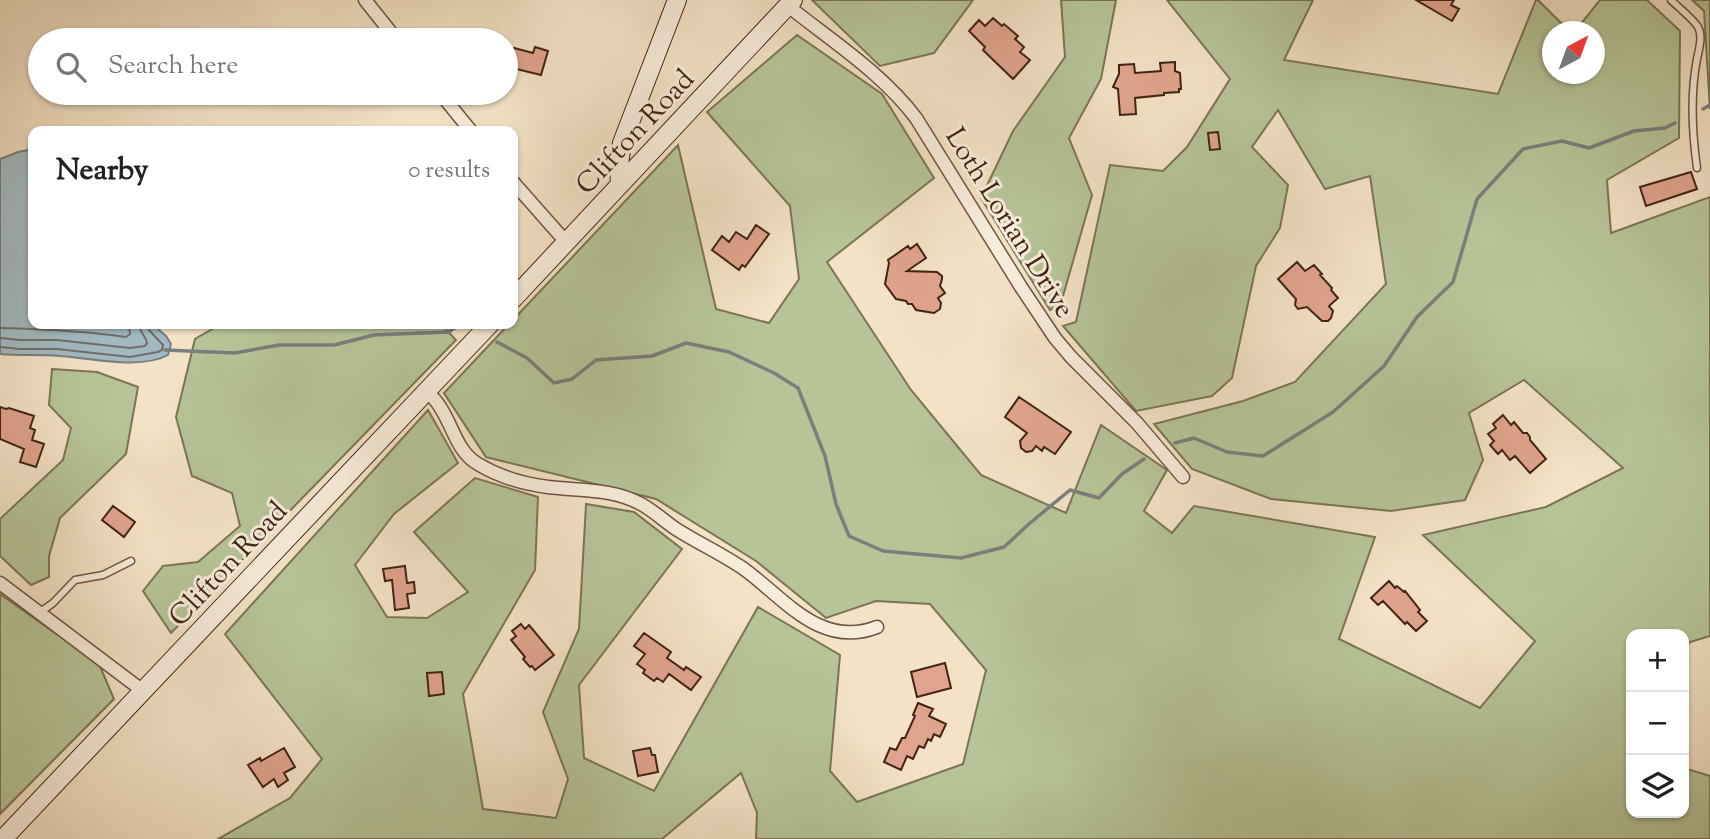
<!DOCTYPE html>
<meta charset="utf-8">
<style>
:root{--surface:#fff;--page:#f2f2f2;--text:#222;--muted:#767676;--line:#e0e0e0}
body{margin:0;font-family:"Sorts Mill Goudy",serif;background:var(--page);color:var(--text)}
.controls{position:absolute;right:21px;bottom:21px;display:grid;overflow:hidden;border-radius:14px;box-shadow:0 2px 5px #0004}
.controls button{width:63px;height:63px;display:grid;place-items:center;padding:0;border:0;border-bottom:2px solid var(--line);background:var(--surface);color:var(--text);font:35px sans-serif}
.compass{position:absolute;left:1542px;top:21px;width:63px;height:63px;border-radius:50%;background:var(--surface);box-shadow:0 2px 5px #0004;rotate:41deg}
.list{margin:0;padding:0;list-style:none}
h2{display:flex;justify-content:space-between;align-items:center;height:91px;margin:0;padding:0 28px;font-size:30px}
h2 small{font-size:23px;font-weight:400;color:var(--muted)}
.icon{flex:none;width:38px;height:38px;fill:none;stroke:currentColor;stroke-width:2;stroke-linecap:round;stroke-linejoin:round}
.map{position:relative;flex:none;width:1710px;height:839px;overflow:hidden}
.search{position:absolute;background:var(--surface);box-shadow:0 2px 5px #0004;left:28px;top:28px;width:490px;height:77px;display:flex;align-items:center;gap:18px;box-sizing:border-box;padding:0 24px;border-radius:38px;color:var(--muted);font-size:26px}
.panel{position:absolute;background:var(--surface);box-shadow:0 2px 5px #0004;left:28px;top:126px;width:490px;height:203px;border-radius:14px}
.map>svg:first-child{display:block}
</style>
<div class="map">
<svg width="1710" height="839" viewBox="0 0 1710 839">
<rect width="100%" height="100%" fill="#f3e2c6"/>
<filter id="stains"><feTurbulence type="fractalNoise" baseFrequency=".00286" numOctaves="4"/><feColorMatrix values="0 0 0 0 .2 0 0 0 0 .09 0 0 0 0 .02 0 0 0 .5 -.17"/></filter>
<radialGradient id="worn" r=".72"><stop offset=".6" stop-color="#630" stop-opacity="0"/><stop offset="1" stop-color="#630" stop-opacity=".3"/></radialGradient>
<path fill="#b6c498" stroke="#7c7456" stroke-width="2" d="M812,0H973L934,53L880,66Z
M1061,0H1116L1101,79L1069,138L1092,195L1061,303L1050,310L981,198L1013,131L1065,57Z
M1167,0H1313L1284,60L1498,94L1536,0H1538L1569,31L1552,32V74H1594V32L1575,31L1600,0H1647L1680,31L1679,138L1607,180L1611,233L1710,197V636L1690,642L1684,650V634H1631V813H1684V768L1710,776V839H756L757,813L741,773L662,839H218L290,798L322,759L225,634L428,410L458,463L394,514L355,565L387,617L427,618L468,592L414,532L475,478L538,497L535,570L463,694L483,809L556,818L568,779L543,712L579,629L586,504L634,512L682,549L579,685L584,758L654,791L758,607L840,655L830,771L857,802L963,764L986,670L930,604L876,601L826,618L756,561L656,499L486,457L444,393L509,324H513V320L678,145L716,309L769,323L799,279L790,206L707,112L797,35L882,94L934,178L827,262L911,390L981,475L1066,513L1101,425L1167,470L1144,511L1172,533L1194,506L1375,537L1339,639L1480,708L1535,641L1423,535L1546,507L1623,468L1524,380L1469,413L1483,460L1465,500L1391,511L1271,499L1192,469L1154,424L1243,401L1295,382L1386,284L1370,176L1325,189L1278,110L1252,147L1288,185L1280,228L1256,266L1232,378L1212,396L1136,411L1063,326L1076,322L1110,165L1163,171L1187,147L1230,79Z
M1692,0H1710V109L1704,11Z
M221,324H441L456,340L171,633L143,591L163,566L198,562L240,526L232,493L192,476L176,417L195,339Z
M52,369L97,372L138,387L126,454L60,518L49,556V577L31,585L0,556V519L63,460L71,428L49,405Z
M0,594L99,664L114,699L0,814Z"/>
<path fill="#a1bac1" stroke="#7b7e7c" stroke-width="2" d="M33,149V324H152L166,336L171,344L168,355C141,370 91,358 60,356C40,354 20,356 0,354V159L18,152Z"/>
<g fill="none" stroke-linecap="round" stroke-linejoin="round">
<path stroke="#716e6a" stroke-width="2" d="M0,328C42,329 84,331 126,337L130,334L129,324
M0,338L20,340H57L130,348L145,346L147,343C146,336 139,332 139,324
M0,347L20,349H57L130,357L158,352L162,350L163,345L149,330L148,324"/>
<path stroke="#7b7e7c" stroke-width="3.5" d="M1703,109L1710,105
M497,342L527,358L554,383L572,379L596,360L652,356L686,343L729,352L774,373L798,388L825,456L836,504L849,536L883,551L961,558L1004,547L1030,523L1070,490L1099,498L1122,474L1144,459
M165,350L235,353L279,345H334L374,335L448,332L460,325L463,327
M1175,443L1194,438L1227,452L1263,456L1333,412L1384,366L1417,317L1453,282L1477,199L1523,149L1562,141L1589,148L1634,131L1665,128L1675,123"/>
</g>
<path fill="#e0a48e" stroke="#412314" stroke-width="2" d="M1416,0H1454L1451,5L1459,9L1452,21Z
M993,18L1002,26L1004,24L1018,36L1015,39L1024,47L1020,52L1030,60L1013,79L983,50L985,47L969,31L979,20L985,26Z
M535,47L548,51L541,75L508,67L514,48L533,53Z
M1175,62V71L1180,73L1181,89H1179V92L1164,93V95L1135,98L1136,114L1120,115L1118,89L1113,87L1119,74V65L1134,64L1135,73L1161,71L1160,63Z
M1218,132L1220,149L1210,150L1208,133Z
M1691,172L1697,189L1646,206L1640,187Z
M756,225L769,234L745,267L742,265L739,270L712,250L722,236L729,242L736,232L747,239Z
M917,244L926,258L907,271L937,272L942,276V279L940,286L945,293L938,298L941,303L940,309L934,313L916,310L912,304H908L906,301L896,299L885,284L889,263L888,260L908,246L910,249Z
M1297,262L1305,271L1314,265L1322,274L1320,275L1332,288L1331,290L1338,298L1329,306L1333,311L1331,318L1328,321H1322L1307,307L1298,309L1295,305L1296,299L1278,279Z
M1019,397L1071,432L1055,454L1044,447L1042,451L1036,446L1032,451L1026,452L1021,448L1020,441L1027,433L1005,417Z
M0,407L6,409L9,408L34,416L30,428L35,430L32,440L44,444L36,467L20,462L24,449L0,439Z
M1503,415L1511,425L1514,422L1523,433H1527L1530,437V440L1546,459L1530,473L1515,456L1510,460L1502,450L1498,454L1490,445L1494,441L1488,434L1496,428L1493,424Z
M113,506L135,522L124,537L102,520Z
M405,566L407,583L414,582L415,593L407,594L409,608L395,610L392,580L385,581L383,569Z
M1389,581L1395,588L1397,586L1404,592L1405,591L1420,610L1418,612L1427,621L1416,631L1407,622L1405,624L1383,601L1378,605L1371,598Z
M521,624L525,629L529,625L554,655L535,670L532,666L530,667L523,659L525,657L511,640L516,636L512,631Z
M644,633L671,652L667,658L684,670L686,667L701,677L691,690L669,674L663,682L657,678L654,681L643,673L645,670L637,664L645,654L634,646Z
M945,663L951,688L917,697L911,672Z
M442,672L444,694L429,696L427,673Z
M918,703L933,709L929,716L946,724L940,737L934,734L931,741L928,739L924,748L919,746L913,759L907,756L901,770L884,762L890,748L896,750L902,738H905L915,716L913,715Z
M284,748L295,767L284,773L288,780L278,787L274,779L263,787L248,765L260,758L261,761Z
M650,748L652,755H655L658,772L638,776L633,751Z"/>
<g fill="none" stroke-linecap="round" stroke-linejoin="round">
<defs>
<path id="lane" d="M1671,0C1677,6 1694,20 1698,27C1703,36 1699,49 1697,59C1690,95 1692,132 1697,168
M39,613L53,603L75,580L103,575L131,561"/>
<path id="street" d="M365,0L397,40
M788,6C832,41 882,73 916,118L1021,287L1055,338L1071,357L1137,423L1183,477
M440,93L471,131
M513,182L566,242
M427,391C431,396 437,401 440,407C453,426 457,452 478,464C498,476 524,484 548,487C580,491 612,488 641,504C654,511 664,521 676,529C698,543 722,554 744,569C785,599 821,649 877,627
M0,583L143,691"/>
<path id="secondary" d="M620,185L619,164L622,143L677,0
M513,299L793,0
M3,839L490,324"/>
</defs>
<use href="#lane" stroke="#6e5340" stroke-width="9"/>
<use href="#street" stroke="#6e5340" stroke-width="15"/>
<use href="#secondary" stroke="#412314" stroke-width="20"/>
<use href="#lane" stroke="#f7ecda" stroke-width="6"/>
<use href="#street" stroke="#f7ecda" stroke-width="12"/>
<use href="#secondary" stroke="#f7ecda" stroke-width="18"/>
</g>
<g text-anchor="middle" stroke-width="6" stroke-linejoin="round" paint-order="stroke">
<g font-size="28" fill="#412314" stroke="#f7ecda">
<text transform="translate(634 131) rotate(-47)" y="10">Clifton Road</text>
<text transform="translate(1011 222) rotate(58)" y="10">Loth Lorian Drive</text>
<text transform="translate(227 563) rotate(-47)" y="10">Clifton Road</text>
</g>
</g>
<rect width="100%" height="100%" filter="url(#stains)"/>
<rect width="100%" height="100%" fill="url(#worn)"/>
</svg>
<div class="controls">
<button>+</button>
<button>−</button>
<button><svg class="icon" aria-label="layers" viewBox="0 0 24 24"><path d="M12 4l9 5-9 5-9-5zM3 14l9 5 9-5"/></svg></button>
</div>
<svg class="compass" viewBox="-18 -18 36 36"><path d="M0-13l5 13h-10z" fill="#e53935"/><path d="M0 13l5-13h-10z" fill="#767676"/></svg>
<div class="search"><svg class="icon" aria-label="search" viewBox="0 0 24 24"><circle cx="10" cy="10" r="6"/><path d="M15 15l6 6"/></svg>Search here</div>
<section class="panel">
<h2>Nearby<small>0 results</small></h2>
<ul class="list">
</ul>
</section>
</div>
